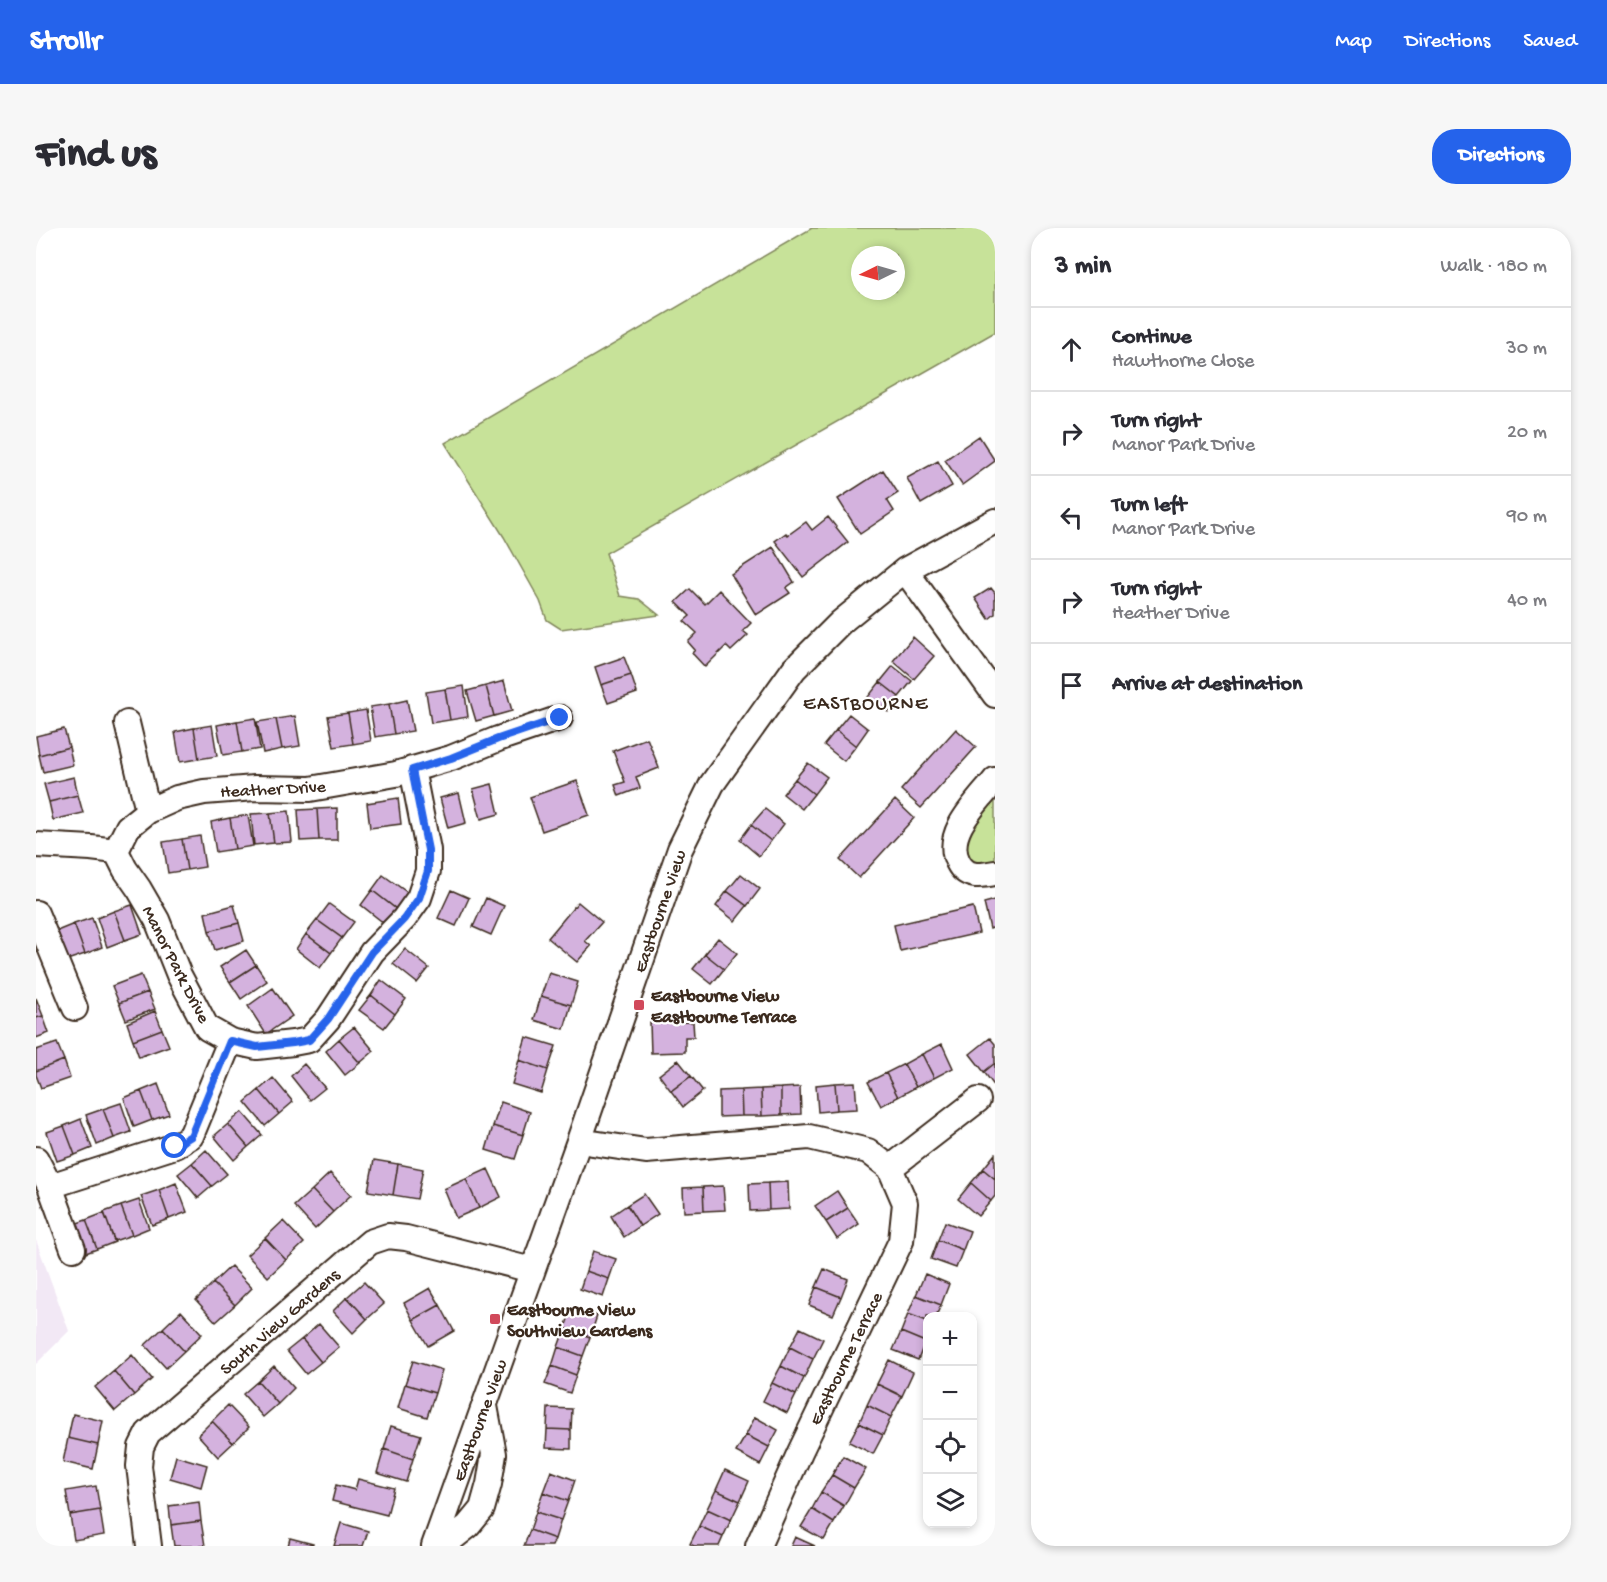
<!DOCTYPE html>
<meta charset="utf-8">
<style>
:root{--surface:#fff;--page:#f7f7f7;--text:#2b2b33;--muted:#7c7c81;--line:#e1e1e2;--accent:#2563eb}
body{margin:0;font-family:"Gochi Hand",sans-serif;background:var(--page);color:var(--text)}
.controls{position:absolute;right:18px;bottom:18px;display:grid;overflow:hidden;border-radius:12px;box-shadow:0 3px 9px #0003}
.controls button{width:54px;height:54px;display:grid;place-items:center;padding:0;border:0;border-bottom:2px solid var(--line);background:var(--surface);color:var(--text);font:30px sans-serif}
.compass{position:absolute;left:815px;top:18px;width:54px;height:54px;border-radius:50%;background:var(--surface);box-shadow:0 3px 9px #0003;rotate:265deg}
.stop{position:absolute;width:18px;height:18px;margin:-14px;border:4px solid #2563eb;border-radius:50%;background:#fff}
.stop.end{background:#2563eb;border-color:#fff;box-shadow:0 2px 6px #0008}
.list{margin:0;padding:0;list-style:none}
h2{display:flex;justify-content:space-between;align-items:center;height:78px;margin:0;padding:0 24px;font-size:26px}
h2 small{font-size:20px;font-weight:400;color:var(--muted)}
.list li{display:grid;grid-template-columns:39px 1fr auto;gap:18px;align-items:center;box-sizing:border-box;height:84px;padding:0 24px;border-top:2px solid var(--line)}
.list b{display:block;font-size:22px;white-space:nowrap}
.list p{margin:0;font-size:20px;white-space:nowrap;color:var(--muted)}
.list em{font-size:20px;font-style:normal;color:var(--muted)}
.icon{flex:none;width:33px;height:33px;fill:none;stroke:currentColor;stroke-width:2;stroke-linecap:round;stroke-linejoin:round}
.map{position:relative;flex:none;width:959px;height:1318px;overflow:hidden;border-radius:24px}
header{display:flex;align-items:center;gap:36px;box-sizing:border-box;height:84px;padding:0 30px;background:var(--accent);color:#fff}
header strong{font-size:28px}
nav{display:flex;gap:33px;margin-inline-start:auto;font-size:21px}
.intro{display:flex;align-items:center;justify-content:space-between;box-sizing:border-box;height:144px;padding:0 36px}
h1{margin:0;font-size:42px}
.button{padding:15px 27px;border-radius:24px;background:var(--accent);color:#fff;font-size:21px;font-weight:700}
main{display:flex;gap:36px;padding:0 36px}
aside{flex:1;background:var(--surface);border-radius:24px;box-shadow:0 3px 9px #0003}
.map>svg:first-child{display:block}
</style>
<header>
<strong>Strollr</strong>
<nav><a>Map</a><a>Directions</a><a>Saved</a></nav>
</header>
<div class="intro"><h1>Find us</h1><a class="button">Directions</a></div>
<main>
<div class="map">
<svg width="959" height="1318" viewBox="0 0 959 1318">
<rect width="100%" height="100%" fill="#fff"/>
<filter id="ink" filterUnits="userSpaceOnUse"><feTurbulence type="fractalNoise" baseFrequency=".0167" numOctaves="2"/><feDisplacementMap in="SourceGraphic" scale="12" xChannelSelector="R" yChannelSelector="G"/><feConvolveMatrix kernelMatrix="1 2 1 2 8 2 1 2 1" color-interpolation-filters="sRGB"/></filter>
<g filter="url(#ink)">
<path fill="#f2e8f5" d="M0,1012L33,1103L0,1136Z"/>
<path fill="#c7e299" stroke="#81865c" stroke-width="1.5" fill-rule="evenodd" d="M776,0H959V104L570,325L584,368L603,371L623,387L525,401L511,392L504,373L468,309L409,215ZM824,27H860V63H824Z
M959,572V635L943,638L928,632L931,603Z"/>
<path fill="#d4b2de" stroke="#3b2a1e" stroke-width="1.5" d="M943,208L959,233L926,257L909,232Z
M902,233L916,258L885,276L871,250Z
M847,242L862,265L851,272L858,283L824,306L802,271Z
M792,289L812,314L767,349L739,313L750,305L752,307L770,294L776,302Z
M737,319L758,354L750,360L754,365L720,387L695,346Z
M955,360L959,365V386L953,391L939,370Z
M654,361L669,376L683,362L715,395L707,403L712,407L695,423L690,418L669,439L656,425L659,422L652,414L661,405L648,393L654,388L640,374Z
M877,409L898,428L878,451L857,433Z
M588,429L595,447L565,457L559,439Z
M857,438L876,453L863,469L844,454Z
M595,447L601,465L572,475L565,457Z
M468,453L476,483L458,488L450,458Z
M844,454L863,469L852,484L832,469Z
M428,458L432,489L414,492L409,461Z
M450,458L458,488L440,493L431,463Z
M409,461L414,492L395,495L390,464Z
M371,472L377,503L358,506L353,476Z
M353,476L358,506L339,509L334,479Z
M330,482L335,513L317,516L312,485Z
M312,485L317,516L298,519L292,488Z
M813,486L832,501L820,518L800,502Z
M259,488L264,518L246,521L240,491Z
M219,490L224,521L206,524L201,493Z
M240,491L246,521L227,525L221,494Z
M201,493L206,524L187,527L181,497Z
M176,497L181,528L163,531L158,500Z
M158,500L163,531L144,534L139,504Z
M28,501L33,519L3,527L0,508Z
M920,501L940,519L885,580L865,562Z
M800,502L820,518L808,533L788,517Z
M611,510L623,540L600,549L604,560L583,568L579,557L589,554L577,523Z
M33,519L37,537L7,544L3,527Z
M772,535L791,549L778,566L759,551Z
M38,549L42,567L13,574L8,556Z
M759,551L778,566L766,581L747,566Z
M541,553L553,587L506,603L494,569Z
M456,556L463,586L445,591L437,561Z
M423,565L430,595L412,600L404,570Z
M42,567L47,585L17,592L13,574Z
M362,570L365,596L334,600L331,575Z
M859,572L878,590L823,650L804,632Z
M301,580V612H283L281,581Z
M281,581L283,612L264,613L262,582Z
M729,581L748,596L735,613L715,597Z
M253,583L256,614L238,615L234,585Z
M234,585L238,615L218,617L215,586Z
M212,587L217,618L199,621L194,590Z
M194,590L199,621L180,624L175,594Z
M715,597L735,613L723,628L704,612Z
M164,608L169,639L151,642L146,611Z
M146,611L151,642L132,645L127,614Z
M705,646L724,661L711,678L691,663Z
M347,647L372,665L360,681L336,662Z
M336,662L360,681L349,696L325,677Z
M415,662L433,670L420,698L402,690Z
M691,663L711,678L699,693L680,678Z
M450,670L468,678L455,707L437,699Z
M959,672V699L954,701L948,675Z
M542,674L566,694L549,713L555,718L541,734L512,710Z
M293,676L318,694L306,710L281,692Z
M96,677L106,706L89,712L78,683Z
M198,677L203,695L173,703L169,685Z
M937,679L943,705L864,723L858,697Z
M78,683L89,712L71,719L61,690Z
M56,690L66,719L49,726L38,696Z
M281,692L306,710L295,725L270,706Z
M203,695L208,713L179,722L173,703Z
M38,696L49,726L31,732L21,703Z
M270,706L295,725L284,740L260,721Z
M682,710L701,725L688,741L669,726Z
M369,721L393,740L381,755L357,736Z
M210,722L220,737L194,754L184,739Z
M669,726L688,741L676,756L657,741Z
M220,737L231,753L205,771L194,754Z
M513,745L542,754L535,777L505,768Z
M105,747L112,764L83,775L76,758Z
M345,752L370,771L359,786L335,767Z
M237,760L256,788L230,806L212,778Z
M112,764L119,781L90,792L83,775Z
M335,767L359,786L348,800L323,782Z
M505,768L535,777L528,801L498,792Z
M0,770L7,788L0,790Z
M119,783L126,801L97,812L91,795Z
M7,788L13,805L0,810V790Z
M657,794L658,809H649V824L615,825L614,795Z
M318,799L338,823L324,835L303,811Z
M126,801L133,818L103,829L97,812Z
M490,809L520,818L512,842L483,832Z
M954,810L959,816V835L948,844L934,826Z
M303,811L324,835L309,847L290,823Z
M21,815L28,832L0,843V822Z
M906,816L917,840L898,850L886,826Z
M886,826L898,850L880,859L868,836Z
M28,832L34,850L5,860L0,847V843Z
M483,832L512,842L505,865L476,856Z
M642,832L655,848L635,863L623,847Z
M959,835V859L948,844Z
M268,836L289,860L274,872L255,848Z
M868,836L880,859L862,869L850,845Z
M850,845L862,869L845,878L832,854Z
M655,848L667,863L647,879L635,863Z
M237,850L257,874L243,886L223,862Z
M819,854L821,881L801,882L799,855Z
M799,855L801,882L782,884L780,857Z
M122,856L133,886L116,892L105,863Z
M764,859L765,886L745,887V860Z
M745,860V887L726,888L725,861Z
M725,861L726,888H706L705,862Z
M223,862L243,886L229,898L209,874Z
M705,862L706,888L683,889V863Z
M105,863L116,892L98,899L88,870Z
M465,874L494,884L487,907L457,898Z
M85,875L95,904L78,910L67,881Z
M67,881L78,910L61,917L50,887Z
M206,884L226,907L212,919L192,896Z
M45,891L56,920L39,927L28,898Z
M192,896L212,919L198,932L178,908Z
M28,898L39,927L21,933L11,904Z
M457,898L487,907L479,931L450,922Z
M170,922L191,946L176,958L156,935Z
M959,926V951L947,941Z
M338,932L362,936L357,967L332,963Z
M156,935L176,958L162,970L142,946Z
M362,936L387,941L381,971L357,967Z
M452,941L465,969L443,980L430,951Z
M947,941L959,951V968L955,973L935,955Z
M294,945L315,967L297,984L276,962Z
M430,951L443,980L420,990L408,961Z
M752,954L753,981L733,982L732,955Z
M140,955L151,984L133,991L123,962Z
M732,955L733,982L714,983L713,956Z
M935,955L955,973L942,988L922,971Z
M687,958L689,982L668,983L667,959Z
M667,959L668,983L648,984L647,960Z
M123,962L133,991L116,997L105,968Z
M276,962L297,984L279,1001L258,978Z
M801,963L812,980L790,994L779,978Z
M608,966L622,986L604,998L591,977Z
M103,972L113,1000L96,1007L85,978Z
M591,977L604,998L588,1009L575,988Z
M85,978L96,1007L78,1013L68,984Z
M812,980L823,996L801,1011L790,994Z
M68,985L79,1014L61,1021L50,992Z
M50,992L61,1021L44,1027L33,998Z
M247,993L268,1015L250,1032L229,1010Z
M909,994L934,1003L927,1022L902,1012Z
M229,1010L250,1032L232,1049L211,1027Z
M902,1012L927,1022L920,1040L895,1031Z
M557,1023L580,1031L573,1051L550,1043Z
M195,1038L216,1060L199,1077L177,1055Z
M788,1041L812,1051L805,1069L780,1059Z
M550,1043L573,1051L567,1069L544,1061Z
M889,1046L913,1056L905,1077L880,1067Z
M328,1054L348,1076L331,1091L311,1069Z
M177,1055L199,1077L180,1094L160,1072Z
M780,1059L805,1069L797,1087L773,1077Z
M394,1060L404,1077L377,1092L368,1075Z
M880,1067L905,1077L900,1088H891V1093L872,1086Z
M311,1069L331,1091L317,1105L297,1083Z
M404,1077L418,1103L392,1118L377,1092Z
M536,1079L561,1088L554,1109L529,1100Z
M145,1083L166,1106L148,1123L127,1100Z
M872,1086L891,1093V1109L889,1114L865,1104Z
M283,1096L303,1119L285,1134L266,1111Z
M127,1100L148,1123L130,1140L109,1117Z
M529,1100L554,1109L547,1128L522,1119Z
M764,1100L787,1111L777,1131L754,1119Z
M865,1104L889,1114L882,1132L857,1122Z
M266,1111L285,1134L270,1146L251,1123Z
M522,1119L547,1128L540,1147L516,1138Z
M754,1119L777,1131L768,1150L745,1138Z
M96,1127L116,1151L98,1167L78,1143Z
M853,1132L877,1144L866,1168L841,1156Z
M377,1133L406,1142L399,1165L369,1156Z
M238,1138L258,1160L242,1176L222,1153Z
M516,1138L540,1147L534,1165L509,1156Z
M745,1138L768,1150L760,1167L736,1155Z
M78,1143L98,1167L79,1183L59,1159Z
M222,1153L242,1176L227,1189L207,1166Z
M736,1155L760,1167L751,1185L727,1173Z
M369,1156L399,1165L391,1189L362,1180Z
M841,1156L866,1168L855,1189L831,1177Z
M192,1177L213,1199L197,1215L176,1193Z
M831,1177L855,1189L847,1207L823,1195Z
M512,1180L536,1181L535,1202L511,1201Z
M37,1186L67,1193L62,1217L32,1210Z
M719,1189L742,1202L733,1219L710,1207Z
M176,1193L197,1215L182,1229L162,1207Z
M823,1195L847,1207L837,1226L813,1214Z
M355,1198L385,1207L377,1231L348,1221Z
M511,1201L535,1202V1221L510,1220Z
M710,1207L733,1219L724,1237L700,1224Z
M32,1210L62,1217L57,1241L27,1234Z
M348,1221L377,1231L370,1254L341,1245Z
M140,1228L171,1237L165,1259L134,1250Z
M807,1228L830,1241L818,1260L796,1247Z
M689,1242L713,1253L704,1273L680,1262Z
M515,1243L539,1252L532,1273L507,1264Z
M796,1247L818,1260L808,1278L785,1264Z
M322,1251L358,1260L351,1287L296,1273L300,1257L319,1262Z
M60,1258L64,1282L34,1287L30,1263Z
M680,1262L704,1273L695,1292L671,1281Z
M507,1264L532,1273L525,1292L500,1284Z
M785,1264L808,1278L798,1295L776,1281Z
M163,1274L165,1293L135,1297L133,1278Z
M671,1281L695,1292L687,1309L663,1298Z
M776,1281L798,1295L788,1312L765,1299Z
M64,1282L68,1307L38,1312L34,1287Z
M500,1284L525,1292L519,1311L494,1302Z
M165,1293L169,1318H138L135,1297Z
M305,1295L332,1303L327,1318H298Z
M663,1298L687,1309L683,1318H658L654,1316Z
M494,1302L519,1311L516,1318H488Z
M759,1309L779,1318H755Z
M254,1310L277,1316L276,1318H252Z"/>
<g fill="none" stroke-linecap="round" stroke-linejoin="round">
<defs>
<path id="minor" d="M869,342L959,467
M91,495L112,583
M959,552C942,574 907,605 922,634C930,650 943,648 959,645
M0,617L55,620L80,623L92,599L112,583L141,570L168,564L219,560L274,561L360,546L415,530L462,511L524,490
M80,623L89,641L103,661L121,692L143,747L171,800L194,813L221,819L257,815L273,812L292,791L336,724L368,691L383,670L392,643V622L376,541
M0,685L39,780
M543,913L610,923L773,909L832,923L854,940L869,975L865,1013L764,1224L722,1318
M0,931L14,958L139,918L155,908L194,813
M854,940L942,872
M14,958L37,1021
M113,1318L103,1238L105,1219L112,1205L334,1014L352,1008L370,1010L496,1042
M398,1318L543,913L644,621L676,556L758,441L805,394L869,342L959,293
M400,1318L418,1309L432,1298L446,1281L453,1256L458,1226L449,1178"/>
</defs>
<use href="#minor" stroke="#3b2a1e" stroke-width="28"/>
<use href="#minor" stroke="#fff" stroke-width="24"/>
</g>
</g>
<g fill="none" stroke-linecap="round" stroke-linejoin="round" filter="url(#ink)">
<path stroke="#2563eb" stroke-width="8" d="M139,918L155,908L194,813L221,819L257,815L273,812L292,791L336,724L368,691L383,670L392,643V622L376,542L415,530L462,511L524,490"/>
</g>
<g fill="#d1495b" stroke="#fff" stroke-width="2">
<rect x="597" y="771" width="12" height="12" rx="3"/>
<rect x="453" y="1085" width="12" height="12" rx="3"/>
</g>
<g text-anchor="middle" stroke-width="4.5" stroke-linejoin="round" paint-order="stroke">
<g font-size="18" fill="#3b2a1e" stroke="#fff">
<text transform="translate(237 560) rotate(-3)" y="6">Heather Drive</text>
<text transform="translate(623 683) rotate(-71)" y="6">Eastbourne View</text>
<text transform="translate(141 736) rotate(63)" y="6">Manor Park Drive</text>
<text transform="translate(243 1093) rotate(-41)" y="6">South View Gardens</text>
<text transform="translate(809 1130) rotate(-64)" y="6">Eastbourne Terrace</text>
<text transform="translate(443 1192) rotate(-70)" y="6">Eastbourne View</text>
</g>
<g font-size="18" font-weight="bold" fill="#3b2a1e" stroke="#fff" text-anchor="start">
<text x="615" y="773">Eastbourne View<tspan x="615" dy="21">Eastbourne Terrace</tspan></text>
<text x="471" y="1087">Eastbourne View<tspan x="471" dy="21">Southview Gardens</tspan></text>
</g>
<g font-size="20" letter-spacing="1.5" fill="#3b2a1e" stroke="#fff">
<text x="830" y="481">EASTBOURNE</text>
</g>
</g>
</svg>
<div class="controls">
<button>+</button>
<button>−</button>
<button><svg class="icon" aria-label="locate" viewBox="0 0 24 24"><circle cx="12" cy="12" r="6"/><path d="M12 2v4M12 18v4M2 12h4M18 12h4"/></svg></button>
<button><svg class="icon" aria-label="layers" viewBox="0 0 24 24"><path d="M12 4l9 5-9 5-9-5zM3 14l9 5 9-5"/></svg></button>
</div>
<svg class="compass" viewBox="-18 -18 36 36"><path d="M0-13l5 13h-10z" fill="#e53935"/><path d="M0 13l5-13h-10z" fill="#7c7c81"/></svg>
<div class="stop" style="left:139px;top:918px"></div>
<div class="stop end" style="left:524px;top:490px"></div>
</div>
<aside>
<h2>3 min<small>Walk · 180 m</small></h2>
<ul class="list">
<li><svg class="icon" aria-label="ahead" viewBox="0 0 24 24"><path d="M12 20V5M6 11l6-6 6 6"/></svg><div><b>Continue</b><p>Hawthorne Close</p></div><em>30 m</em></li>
<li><svg class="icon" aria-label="right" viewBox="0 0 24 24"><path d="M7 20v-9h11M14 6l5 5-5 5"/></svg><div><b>Turn right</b><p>Manor Park Drive</p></div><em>20 m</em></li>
<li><svg class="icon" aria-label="left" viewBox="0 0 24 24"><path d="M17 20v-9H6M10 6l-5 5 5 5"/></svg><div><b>Turn left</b><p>Manor Park Drive</p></div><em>90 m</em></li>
<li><svg class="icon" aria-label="right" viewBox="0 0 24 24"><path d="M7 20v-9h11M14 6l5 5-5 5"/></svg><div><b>Turn right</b><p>Heather Drive</p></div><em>40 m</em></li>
<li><svg class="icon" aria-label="arrive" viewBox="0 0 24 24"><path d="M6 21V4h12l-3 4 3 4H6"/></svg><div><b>Arrive at destination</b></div></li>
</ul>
</aside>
</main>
